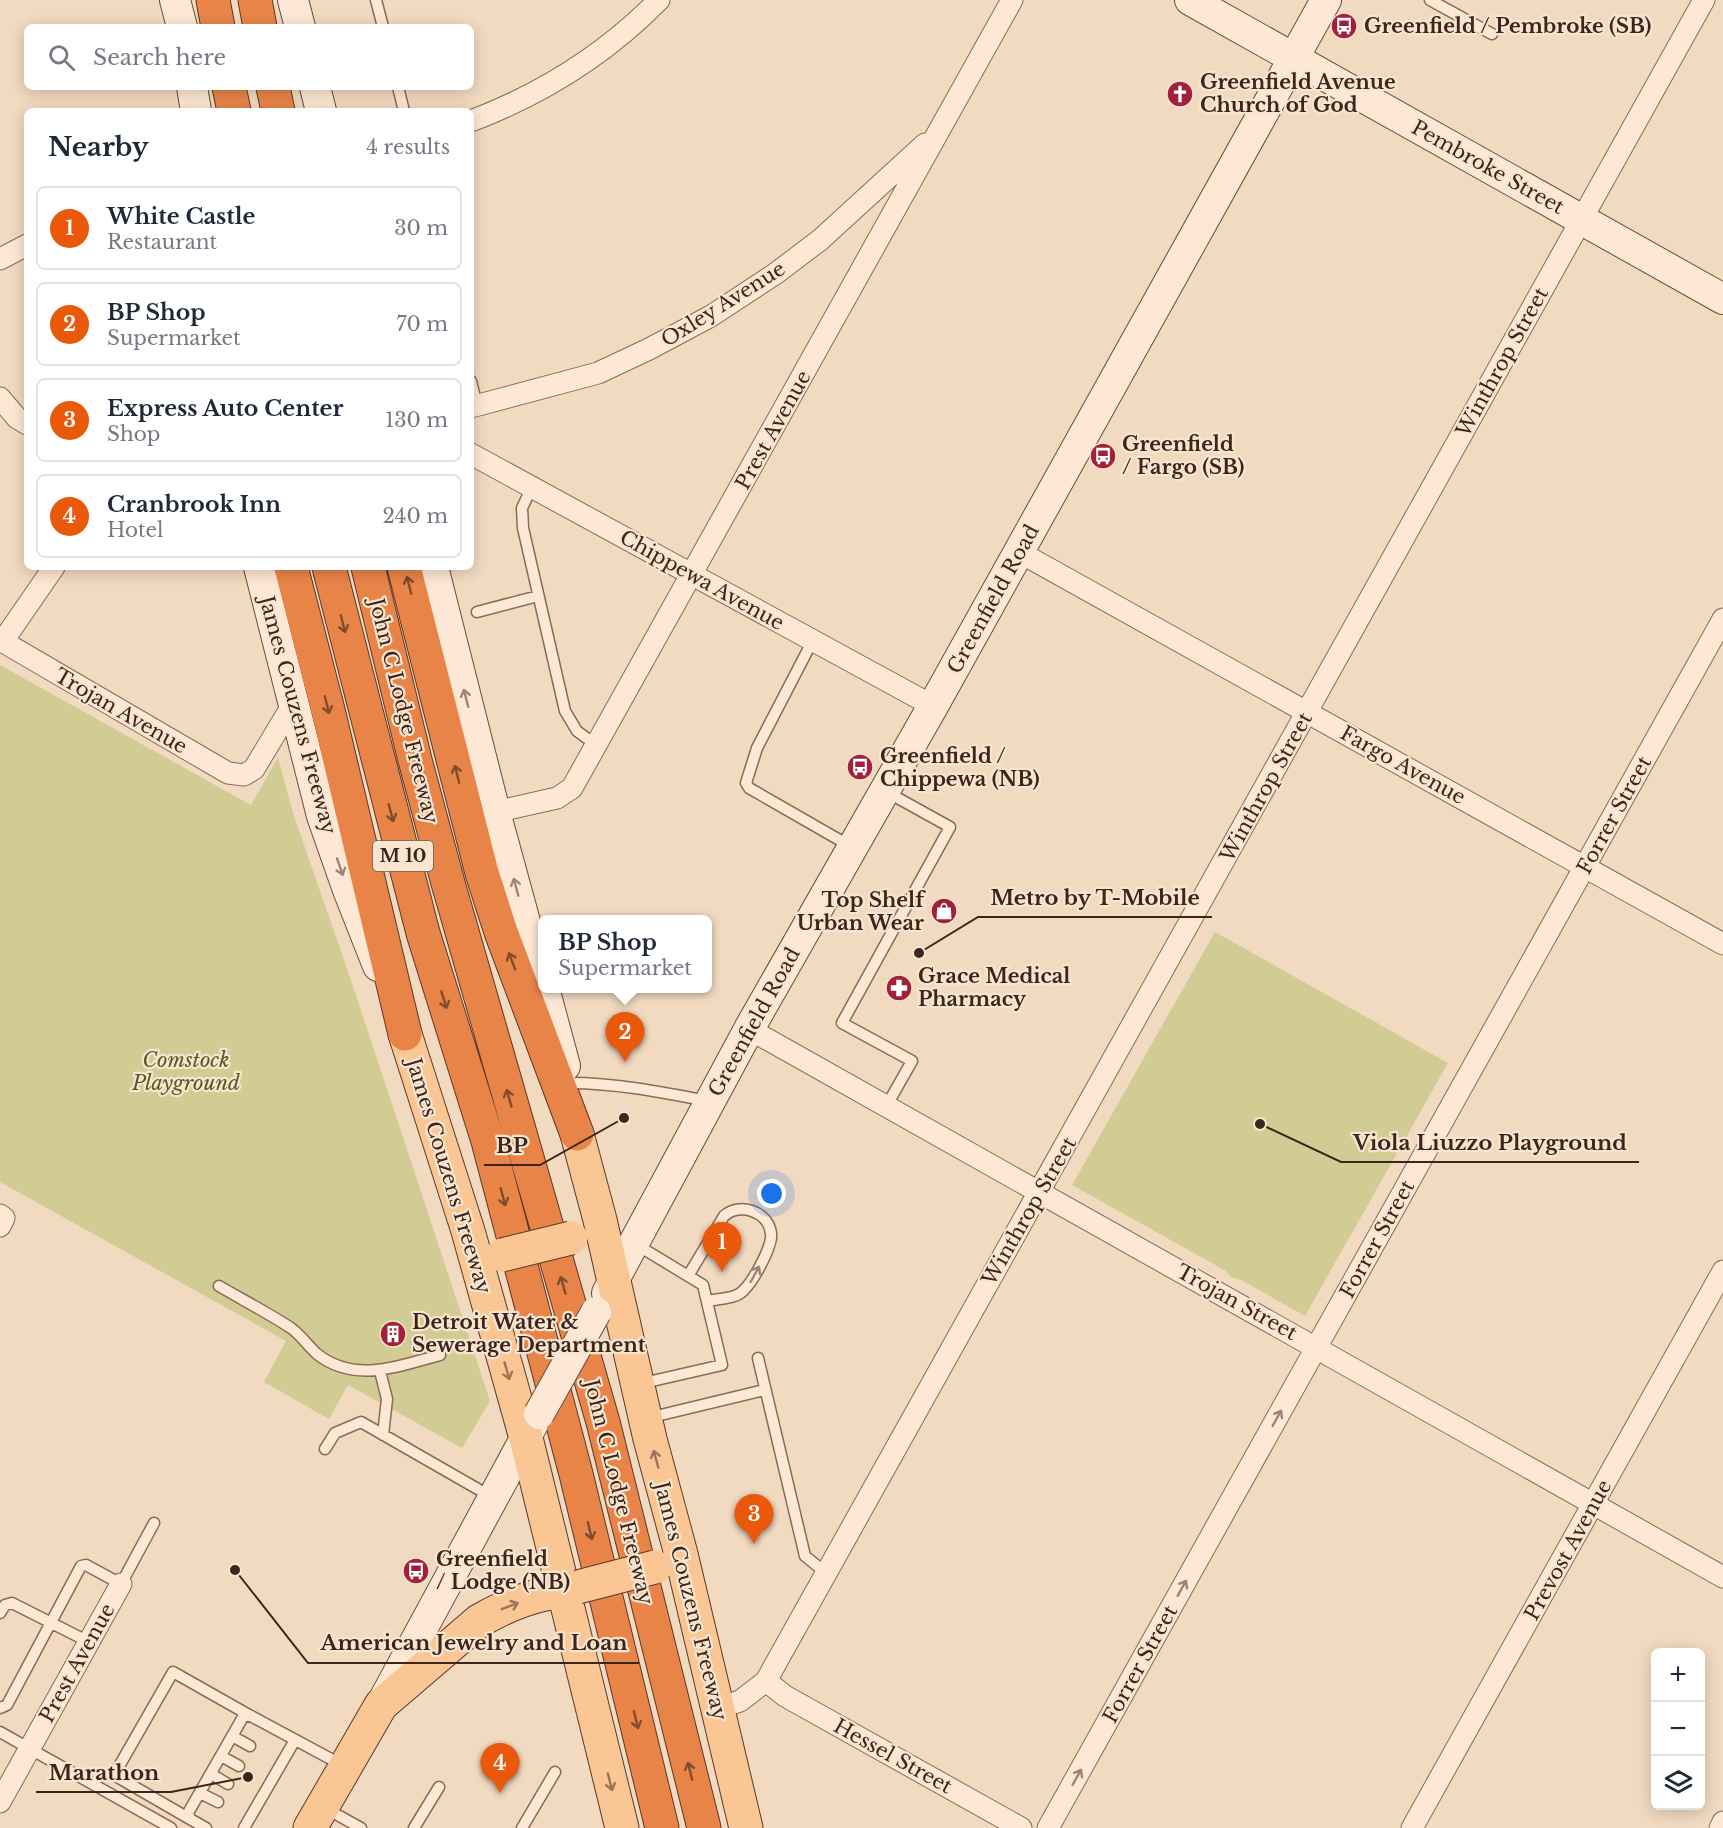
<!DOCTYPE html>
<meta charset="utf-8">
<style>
:root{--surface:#fff;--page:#f2f2f3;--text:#1f2937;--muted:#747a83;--line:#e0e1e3;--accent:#ea580c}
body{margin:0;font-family:"Libre Baskerville",serif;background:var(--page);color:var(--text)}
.controls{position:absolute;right:18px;bottom:18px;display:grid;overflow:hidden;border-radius:9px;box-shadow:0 3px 15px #0003}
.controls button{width:54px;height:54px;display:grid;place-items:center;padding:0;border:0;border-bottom:2px solid var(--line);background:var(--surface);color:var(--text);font:30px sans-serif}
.you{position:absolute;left:772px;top:1194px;width:21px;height:21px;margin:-15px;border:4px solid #fff;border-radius:50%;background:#1a73e8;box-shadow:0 0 0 9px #1a73e833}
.badge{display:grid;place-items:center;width:39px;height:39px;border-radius:50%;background:var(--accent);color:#fff;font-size:20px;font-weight:700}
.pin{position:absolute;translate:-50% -50px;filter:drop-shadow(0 2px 3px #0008)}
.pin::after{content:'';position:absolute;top:32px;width:21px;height:18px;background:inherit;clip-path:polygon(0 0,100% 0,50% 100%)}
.popup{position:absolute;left:538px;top:915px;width:174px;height:78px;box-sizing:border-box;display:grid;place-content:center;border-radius:9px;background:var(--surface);filter:drop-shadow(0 2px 4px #0005);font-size:20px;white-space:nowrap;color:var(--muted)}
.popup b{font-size:22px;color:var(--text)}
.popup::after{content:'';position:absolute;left:50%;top:100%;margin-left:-12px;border:12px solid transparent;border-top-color:var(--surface)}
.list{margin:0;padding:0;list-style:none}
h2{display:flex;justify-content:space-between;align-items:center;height:78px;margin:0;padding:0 24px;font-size:26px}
h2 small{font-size:20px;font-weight:400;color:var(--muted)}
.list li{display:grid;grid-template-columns:39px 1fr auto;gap:18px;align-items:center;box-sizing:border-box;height:84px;margin:0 12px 12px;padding:0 12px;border:2px solid var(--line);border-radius:9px}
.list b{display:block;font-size:22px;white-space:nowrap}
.list p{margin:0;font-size:20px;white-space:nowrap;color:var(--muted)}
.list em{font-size:20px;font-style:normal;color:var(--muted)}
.icon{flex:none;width:33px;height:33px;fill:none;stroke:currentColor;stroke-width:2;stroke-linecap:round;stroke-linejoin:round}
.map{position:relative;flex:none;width:1723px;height:1828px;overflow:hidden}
.search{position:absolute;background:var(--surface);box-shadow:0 3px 15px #0003;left:24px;top:24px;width:450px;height:66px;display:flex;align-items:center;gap:15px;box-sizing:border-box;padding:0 21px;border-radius:9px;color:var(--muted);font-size:22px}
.panel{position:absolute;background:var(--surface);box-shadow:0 3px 15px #0003;left:24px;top:108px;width:450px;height:462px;border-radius:9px}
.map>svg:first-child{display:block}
</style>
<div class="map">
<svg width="1723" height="1828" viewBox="0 0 1723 1828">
<rect width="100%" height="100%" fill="#f2dac0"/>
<path fill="#d1cc93" d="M0,665L251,805L278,757L293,813L354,989L490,1401L462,1448L348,1385L329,1419L264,1382L286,1341L0,1182Z
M1215,932L1448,1063L1305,1316L1243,1281L1231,1277L1226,1271L1072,1185Z"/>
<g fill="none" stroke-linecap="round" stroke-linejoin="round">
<defs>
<path id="lane" d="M376,0L383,27
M1430,0L1492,34
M398,87L404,111
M471,381L477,406
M532,487L522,508L523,528L565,711L577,731L596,745
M477,612L538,596
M813,640L757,748L746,783L749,788L850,846
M885,791L950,827L842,1023L912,1061L887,1105
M570,1083C615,1083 662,1092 707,1101
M637,1245L703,1285L722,1365L639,1384
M688,1276L724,1216C739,1202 768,1211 771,1233C773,1246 751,1287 739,1294C731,1299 717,1299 707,1301
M219,1286C243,1300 268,1313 291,1328C301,1335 308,1346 317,1354C355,1384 399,1366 440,1355
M758,1358L805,1556L826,1573
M380,1371L387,1399L383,1435
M648,1418L764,1390
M325,1449L335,1433L361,1422L490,1496
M0,1613L5,1605L12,1603L89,1642
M0,1708L7,1705L81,1566L86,1565L121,1584L154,1523
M0,1732L171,1828
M232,1736L250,1746
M221,1756L239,1766
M211,1774L228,1784
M200,1793L218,1802
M325,1808L361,1828
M190,1819L114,1775L173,1672L249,1715
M206,1828L190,1819L188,1813L243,1717L249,1715L342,1765
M244,1828L295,1740
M414,1828L439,1787
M522,1828L555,1772"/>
<path id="street" d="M471,121C542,94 606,54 659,0
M0,259L27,245
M0,398L17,418L27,424
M471,407L598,373L649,349L711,316L775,274L820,240L925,144
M471,454L933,706
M1019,552L1723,944
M0,640L228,773L244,775L254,769L293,704
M3,641L54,567
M495,812L557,798L572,788L1012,0
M749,1029L1723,1577
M0,1215L4,1218L0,1226
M766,1681L785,1696L1021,1828
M718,1708L740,1701L766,1681L1704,0
M0,1802L121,1584
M1048,1828L1723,619
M1412,1828L1723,1271
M1720,1828L1723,1822"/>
<path id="secondary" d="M175,0L182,27
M293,0L300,27
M1190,0L1723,299
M192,87L196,111
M315,87L321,111
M259,567L322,816L348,890L378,966
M433,567L495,812L542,984
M544,988L565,1066
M607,1293L749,1029L933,706L1326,0
M383,1701L533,1424"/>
<path id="primary" d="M405,1034L468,1231L526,1438L622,1828
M577,1134L600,1220L650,1439L681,1554L746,1828
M310,1828L381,1705L479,1621C498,1610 520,1600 541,1595C554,1592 566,1592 578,1587"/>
<path id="highway" d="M213,0L218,27
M255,0L260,27
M229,87L234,111
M273,87L278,111
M291,567L328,710L405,1034
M329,567L423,933L488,1141L576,1474L662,1828
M368,567L415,760L448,883L603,1422L704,1828
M404,567L482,873L501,932L577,1134"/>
</defs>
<use href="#lane" stroke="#8d6956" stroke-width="13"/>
<use href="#street" stroke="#8d6956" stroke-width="23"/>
<use href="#secondary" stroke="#6e4a39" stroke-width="32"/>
<use href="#primary" stroke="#5a382b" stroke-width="35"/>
<use href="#highway" stroke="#5a382b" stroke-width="35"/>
<use href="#lane" stroke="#fce8d4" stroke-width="10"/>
<use href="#street" stroke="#fce8d4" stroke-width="21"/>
<use href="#secondary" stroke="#fce8d4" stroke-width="30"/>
<use href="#primary" stroke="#f9c694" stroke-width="33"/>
<use href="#highway" stroke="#e98449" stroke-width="33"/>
<defs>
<path id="secondary-bridge" d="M539,1414L596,1312"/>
<path id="primary-bridge" d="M502,1255L571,1238
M578,1587L655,1567"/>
</defs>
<use href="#secondary-bridge" stroke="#6e4a39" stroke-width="32" stroke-linecap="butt"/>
<use href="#primary-bridge" stroke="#5a382b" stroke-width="35" stroke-linecap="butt"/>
<use href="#secondary-bridge" stroke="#fce8d4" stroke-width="30"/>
<use href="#primary-bridge" stroke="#f9c694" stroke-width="33"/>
</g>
<defs><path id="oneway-shaft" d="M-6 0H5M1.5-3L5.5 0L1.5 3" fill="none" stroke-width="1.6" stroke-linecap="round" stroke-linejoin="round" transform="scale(1.5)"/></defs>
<g stroke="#814b2e">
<use href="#oneway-shaft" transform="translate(409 585) rotate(-104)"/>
<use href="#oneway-shaft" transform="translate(343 624) rotate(76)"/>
<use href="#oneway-shaft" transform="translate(327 705) rotate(76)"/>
<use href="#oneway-shaft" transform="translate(457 774) rotate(-104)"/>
<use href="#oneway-shaft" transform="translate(391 813) rotate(75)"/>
<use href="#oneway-shaft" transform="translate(512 961) rotate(-111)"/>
<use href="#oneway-shaft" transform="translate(444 1000) rotate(73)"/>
<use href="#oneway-shaft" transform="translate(509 1098) rotate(-106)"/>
<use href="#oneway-shaft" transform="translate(503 1197) rotate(75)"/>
<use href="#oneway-shaft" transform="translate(563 1285) rotate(-106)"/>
<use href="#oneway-shaft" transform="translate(590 1531) rotate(76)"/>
<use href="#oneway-shaft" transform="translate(636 1720) rotate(76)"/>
<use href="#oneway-shaft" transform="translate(690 1771) rotate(-104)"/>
</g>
<g stroke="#9c8678">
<use href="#oneway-shaft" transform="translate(466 698) rotate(-104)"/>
<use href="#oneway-shaft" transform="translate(340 867) rotate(71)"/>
<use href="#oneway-shaft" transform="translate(516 887) rotate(-105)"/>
<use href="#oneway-shaft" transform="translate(755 1274) rotate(-61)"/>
<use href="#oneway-shaft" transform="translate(1277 1418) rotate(-61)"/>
<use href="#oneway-shaft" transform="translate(1182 1588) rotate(-61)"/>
<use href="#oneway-shaft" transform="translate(1077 1777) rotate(-61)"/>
</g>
<g stroke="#9a7658">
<use href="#oneway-shaft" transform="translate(507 1371) rotate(74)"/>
<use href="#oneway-shaft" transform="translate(656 1459) rotate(-105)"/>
<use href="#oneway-shaft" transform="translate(510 1606) rotate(-21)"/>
<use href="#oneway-shaft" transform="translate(610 1782) rotate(76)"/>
</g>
<defs>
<symbol id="bus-disc" viewBox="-11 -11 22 22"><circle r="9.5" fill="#a1213a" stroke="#f8e5d0"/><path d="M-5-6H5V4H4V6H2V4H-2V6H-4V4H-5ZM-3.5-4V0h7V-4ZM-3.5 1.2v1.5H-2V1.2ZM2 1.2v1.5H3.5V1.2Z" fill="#fff"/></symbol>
<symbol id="church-disc" viewBox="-11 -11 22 22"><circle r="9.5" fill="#a1213a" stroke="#f8e5d0"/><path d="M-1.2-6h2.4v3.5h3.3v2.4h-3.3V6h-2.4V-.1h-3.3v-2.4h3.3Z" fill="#fff"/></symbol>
<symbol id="shop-disc" viewBox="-11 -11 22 22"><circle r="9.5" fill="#a1213a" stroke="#f8e5d0"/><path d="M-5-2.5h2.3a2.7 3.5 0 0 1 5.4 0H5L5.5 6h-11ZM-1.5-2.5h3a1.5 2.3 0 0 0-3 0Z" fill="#fff"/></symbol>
<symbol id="pharmacy-disc" viewBox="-11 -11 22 22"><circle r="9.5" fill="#a1213a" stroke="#f8e5d0"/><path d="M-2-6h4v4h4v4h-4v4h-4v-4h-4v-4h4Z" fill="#fff"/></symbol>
<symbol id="building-disc" viewBox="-11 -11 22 22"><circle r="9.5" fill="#a1213a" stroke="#f8e5d0"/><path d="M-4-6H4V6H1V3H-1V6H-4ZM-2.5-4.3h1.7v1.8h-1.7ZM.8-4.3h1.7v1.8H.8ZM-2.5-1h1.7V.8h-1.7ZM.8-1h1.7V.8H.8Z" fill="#fff"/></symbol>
</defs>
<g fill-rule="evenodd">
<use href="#bus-disc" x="1329" y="11" width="30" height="30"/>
<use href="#church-disc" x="1165" y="79" width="30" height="30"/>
<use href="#bus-disc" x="1088" y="441" width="30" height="30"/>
<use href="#bus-disc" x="845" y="752" width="30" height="30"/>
<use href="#shop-disc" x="929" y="896" width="30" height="30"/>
<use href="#pharmacy-disc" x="884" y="973" width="30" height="30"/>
<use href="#building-disc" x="378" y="1319" width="30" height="30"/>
<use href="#bus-disc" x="401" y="1556" width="30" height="30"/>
</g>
<g text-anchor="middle" stroke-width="4.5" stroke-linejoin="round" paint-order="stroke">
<rect fill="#f8e5d0" stroke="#745f52" stroke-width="1.5" x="373" y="841" width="60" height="30" rx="4.5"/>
<g font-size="18" font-weight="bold" fill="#3b251c">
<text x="403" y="862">M 10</text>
</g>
<g font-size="20" font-weight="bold" fill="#3b251c" stroke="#f8e5d0" text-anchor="start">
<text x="1364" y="33">Greenfield / Pembroke (SB)</text>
<text x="1200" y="89">Greenfield Avenue<tspan x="1200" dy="23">Church of God</tspan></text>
<text x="1122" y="451">Greenfield<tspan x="1122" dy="23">/ Fargo (SB)</tspan></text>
<text x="880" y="763">Greenfield /<tspan x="880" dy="23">Chippewa (NB)</tspan></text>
<text x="924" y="907" text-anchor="end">Top Shelf<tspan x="924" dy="23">Urban Wear</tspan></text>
<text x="918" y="983">Grace Medical<tspan x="918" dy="23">Pharmacy</tspan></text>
<text x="412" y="1329">Detroit Water &amp;<tspan x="412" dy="23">Sewerage Department</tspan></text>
<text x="436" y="1566">Greenfield<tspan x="436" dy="23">/ Lodge (NB)</tspan></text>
</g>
<g font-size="20" fill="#3b251c" stroke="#f8e5d0">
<text transform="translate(1488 167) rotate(29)" y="7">Pembroke Street</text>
<text transform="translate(723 304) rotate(-32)" y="7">Oxley Avenue</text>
<text transform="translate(1502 362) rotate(-61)" y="7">Winthrop Street</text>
<text transform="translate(773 430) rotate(-61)" y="7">Prest Avenue</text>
<text transform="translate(702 580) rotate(29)" y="7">Chippewa Avenue</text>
<text transform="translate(993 599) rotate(-61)" y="7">Greenfield Road</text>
<text transform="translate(121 711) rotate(30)" y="7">Trojan Avenue</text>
<text transform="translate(404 711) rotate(76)" y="7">John C Lodge Freeway</text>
<text transform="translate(298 715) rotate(75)" y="7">James Couzens Freeway</text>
<text transform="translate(1403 765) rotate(29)" y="7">Fargo Avenue</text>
<text transform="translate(1266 787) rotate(-61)" y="7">Winthrop Street</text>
<text transform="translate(1614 815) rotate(-61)" y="7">Forrer Street</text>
<text transform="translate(754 1022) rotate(-61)" y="7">Greenfield Road</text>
<text transform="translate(449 1176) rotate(73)" y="7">James Couzens Freeway</text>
<text transform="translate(1029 1211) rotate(-60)" y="7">Winthrop Street</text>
<text transform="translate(1377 1239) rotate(-61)" y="7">Forrer Street</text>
<text transform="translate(1237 1302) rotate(29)" y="7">Trojan Street</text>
<text transform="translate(619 1492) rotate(76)" y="7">John C Lodge Freeway</text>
<text transform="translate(1568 1550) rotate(-61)" y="7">Prevost Avenue</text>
<text transform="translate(691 1601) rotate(76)" y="7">James Couzens Freeway</text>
<text transform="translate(77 1663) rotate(-61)" y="7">Prest Avenue</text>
<text transform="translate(1140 1664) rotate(-61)" y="7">Forrer Street</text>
<text transform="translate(893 1756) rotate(29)" y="7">Hessel Street</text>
</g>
<g font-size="20" font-style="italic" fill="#565921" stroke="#f8e5d0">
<text x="186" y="1067">Comstock<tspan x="186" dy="23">Playground</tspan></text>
</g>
</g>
<path fill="none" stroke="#3b251c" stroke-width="2" d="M919 953L978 917H1212M1260 1124L1341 1162H1639M624 1118L540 1165H484M235 1570L308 1663H639M248 1777L171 1792H36"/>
<g fill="#3b251c" stroke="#f8e5d0" stroke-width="2">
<circle cx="919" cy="953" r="6"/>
<circle cx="1260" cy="1124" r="6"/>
<circle cx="624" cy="1118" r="6"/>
<circle cx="235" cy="1570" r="6"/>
<circle cx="248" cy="1777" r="6"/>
</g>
<g font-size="21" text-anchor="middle" font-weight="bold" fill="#3b251c" stroke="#f8e5d0" stroke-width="4.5" stroke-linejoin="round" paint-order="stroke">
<text x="1095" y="905">Metro by T-Mobile</text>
<text x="1490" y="1150">Viola Liuzzo Playground</text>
<text x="512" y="1153">BP</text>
<text x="474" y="1650">American Jewelry and Loan</text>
<text x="104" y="1780">Marathon</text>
</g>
</svg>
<div class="controls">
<button>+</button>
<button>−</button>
<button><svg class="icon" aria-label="layers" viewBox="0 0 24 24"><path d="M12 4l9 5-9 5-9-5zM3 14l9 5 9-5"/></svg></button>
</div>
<div class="you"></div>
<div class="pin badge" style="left:722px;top:1272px">1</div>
<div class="pin badge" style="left:625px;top:1062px">2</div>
<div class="popup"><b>BP Shop</b>Supermarket</div>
<div class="pin badge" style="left:754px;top:1544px">3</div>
<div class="pin badge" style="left:500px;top:1793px">4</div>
<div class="search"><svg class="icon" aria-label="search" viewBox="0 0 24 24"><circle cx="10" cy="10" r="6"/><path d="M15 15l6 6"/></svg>Search here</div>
<section class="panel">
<h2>Nearby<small>4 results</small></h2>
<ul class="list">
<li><span class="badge">1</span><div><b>White Castle</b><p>Restaurant</p></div><em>30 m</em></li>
<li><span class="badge">2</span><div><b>BP Shop</b><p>Supermarket</p></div><em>70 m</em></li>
<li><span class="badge">3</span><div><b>Express Auto Center</b><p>Shop</p></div><em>130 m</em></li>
<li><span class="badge">4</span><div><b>Cranbrook Inn</b><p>Hotel</p></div><em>240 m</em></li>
</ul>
</section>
</div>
